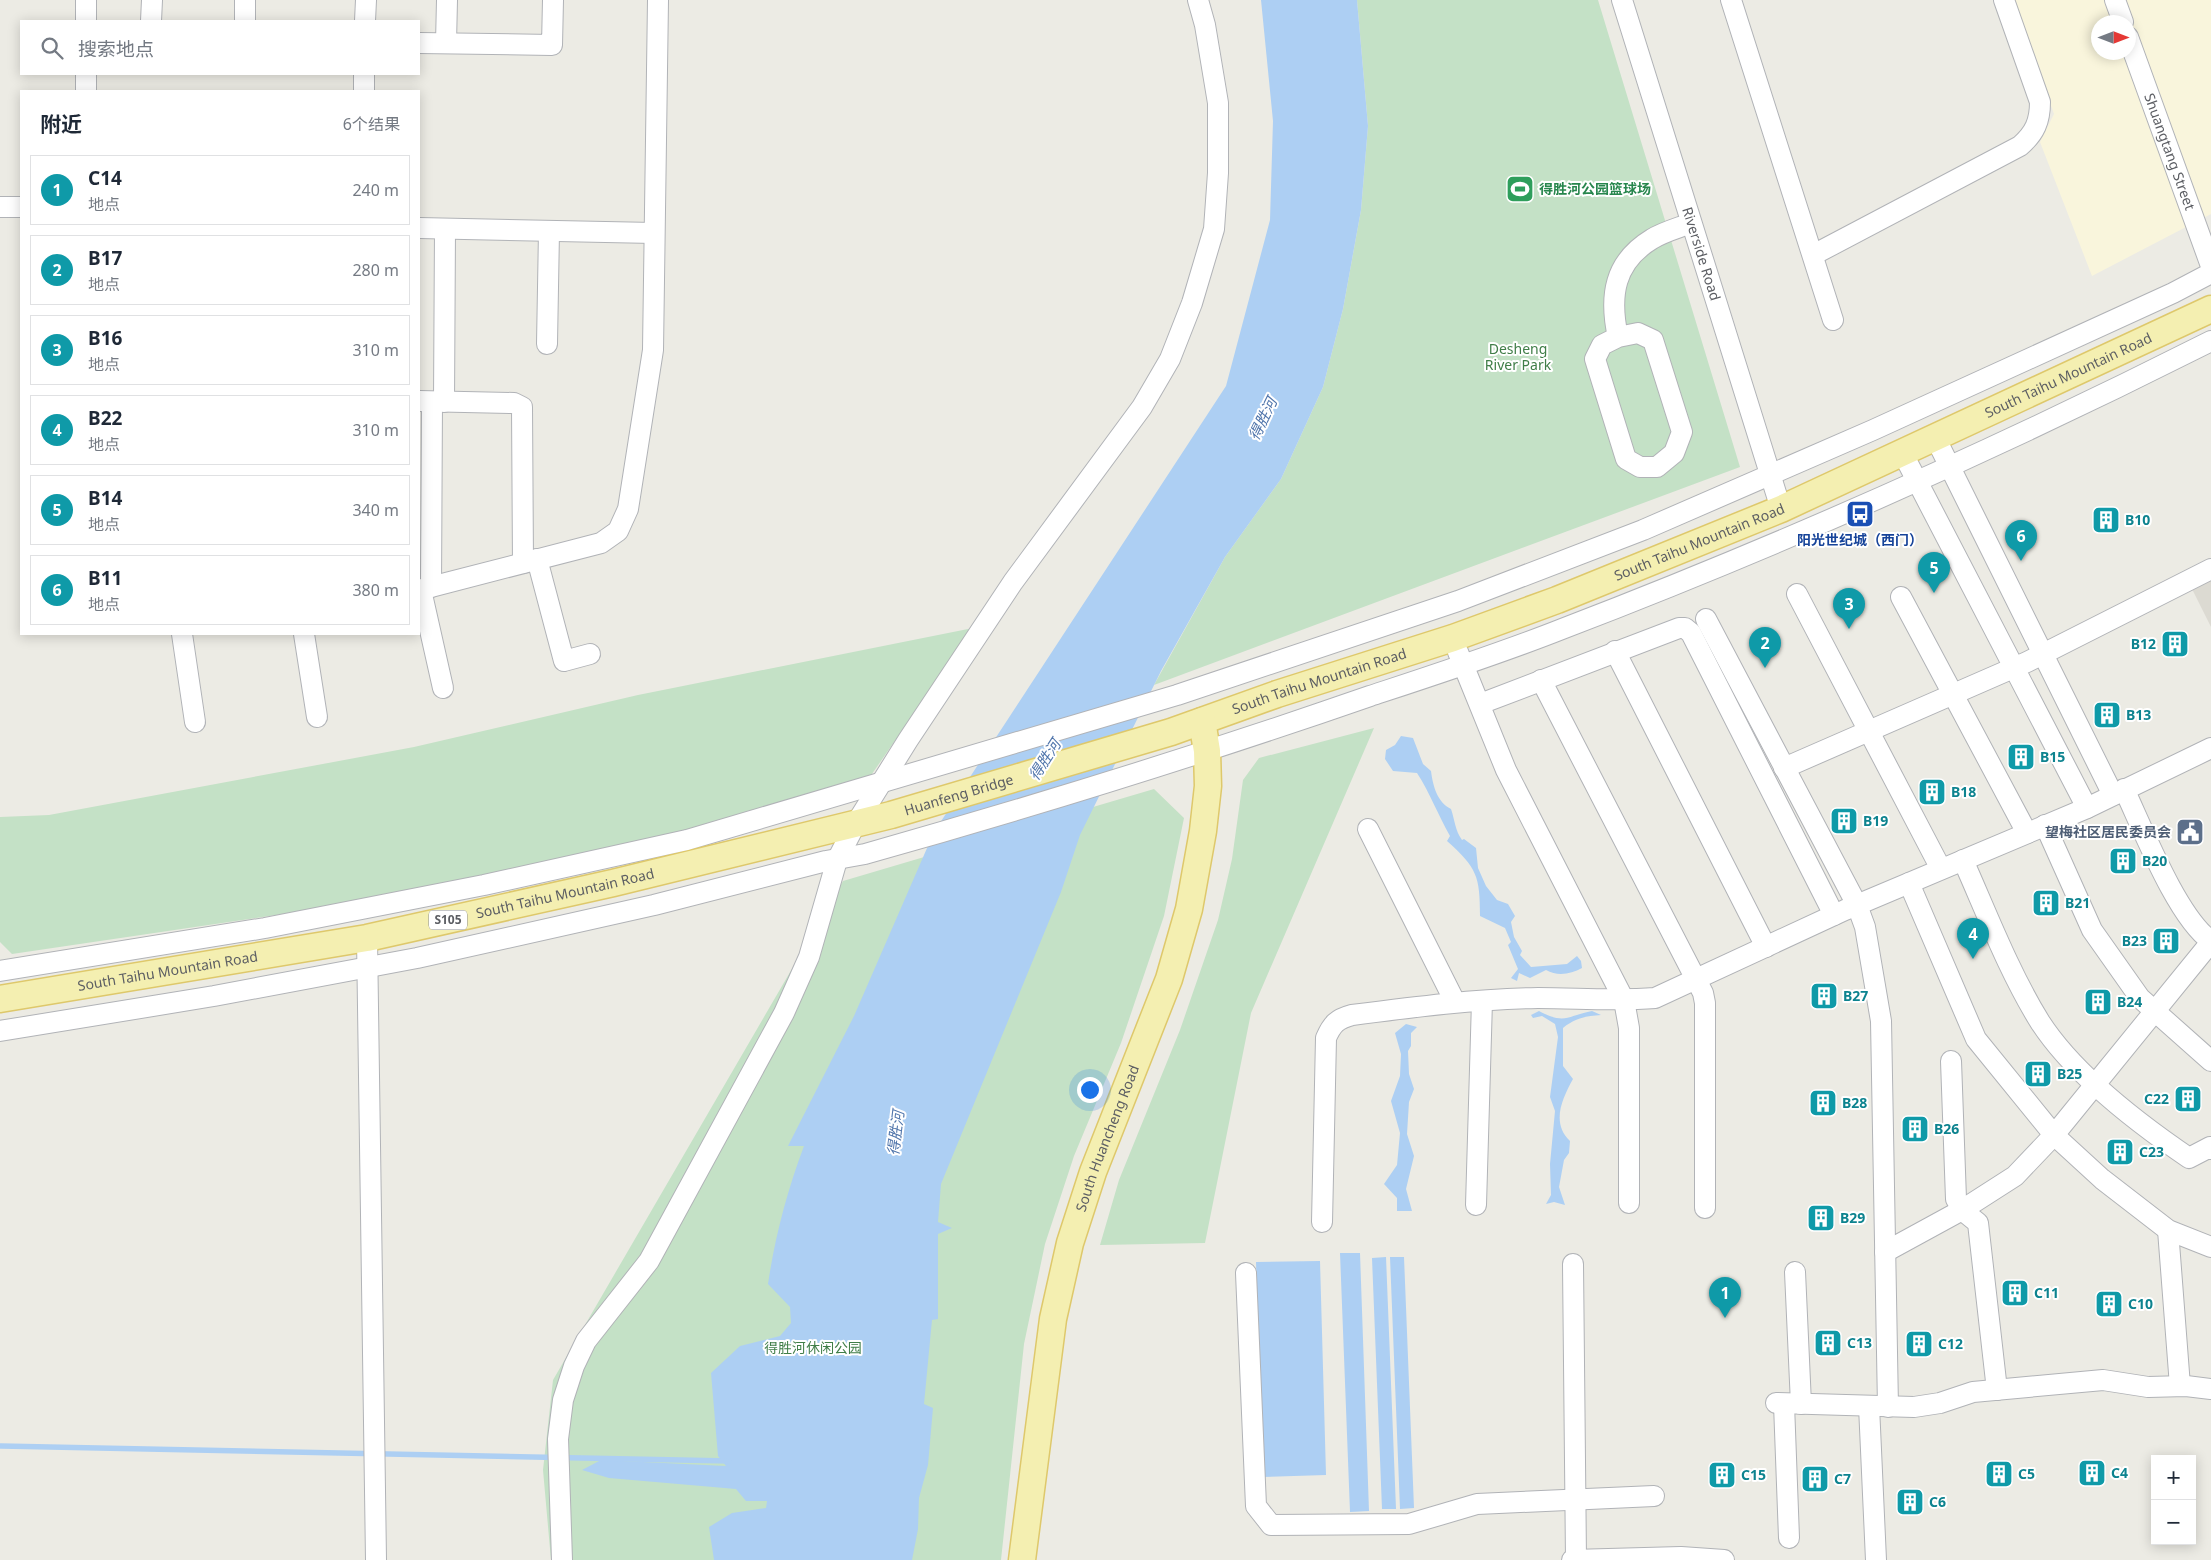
<!DOCTYPE html>
<html lang="zh">
<meta charset="utf-8">
<style>
:root{--surface:#fff;--page:#f2f2f3;--text:#1f2937;--muted:#747a83;--line:#e0e1e3;--accent:#d25c45}
body{margin:0;font-family:"Noto Sans","Noto Sans SC",sans-serif;background:var(--page);color:var(--text)}
.controls{position:absolute;right:15px;bottom:15px;display:grid;overflow:hidden;border-radius:0px;box-shadow:0 2px 12px #0003}
.controls button{width:45px;height:45px;display:grid;place-items:center;padding:0;border:0;border-bottom:1px solid var(--line);background:var(--surface);color:var(--text);font:25px sans-serif}
.compass{position:absolute;left:2091px;top:15px;width:45px;height:45px;border-radius:50%;background:var(--surface);box-shadow:0 2px 12px #0003;rotate:90deg}
.you{position:absolute;left:1089px;top:1089px;width:18px;height:18px;margin:-12px;border:4px solid #fff;border-radius:50%;background:#1a73e8;box-shadow:0 0 0 8px #1a73e833}
.badge{display:grid;place-items:center;width:32px;height:32px;border-radius:50%;background:var(--accent);color:#fff;font-size:16px;font-weight:700}
.pin{position:absolute;translate:-50% -41px;filter:drop-shadow(0 1px 2px #0008)}
.pin::after{content:'';position:absolute;top:26px;width:18px;height:15px;background:inherit;clip-path:polygon(0 0,100% 0,50% 100%)}
.list{margin:0;padding:0;list-style:none}
h2{display:flex;justify-content:space-between;align-items:center;height:65px;margin:0;padding:0 20px;font-size:21px}
h2 small{font-size:16px;font-weight:400;color:var(--muted)}
.list li{display:grid;grid-template-columns:32px 1fr auto;gap:15px;align-items:center;box-sizing:border-box;height:70px;margin:0 10px 10px;padding:0 10px;border:1px solid var(--line);border-radius:0px}
.list b{display:block;font-size:19px;white-space:nowrap}
.list p{margin:0;font-size:16px;white-space:nowrap;color:var(--muted)}
.list em{font-size:16px;font-style:normal;color:var(--muted)}
.icon{flex:none;width:28px;height:28px;fill:none;stroke:currentColor;stroke-width:2;stroke-linecap:round;stroke-linejoin:round}
.map{position:relative;flex:none;width:2211px;height:1560px;overflow:hidden}
.search{position:absolute;background:var(--surface);box-shadow:0 2px 12px #0003;left:20px;top:20px;width:400px;height:55px;display:flex;align-items:center;gap:12px;box-sizing:border-box;padding:0 18px;border-radius:0px;color:var(--muted);font-size:19px}
.panel{position:absolute;background:var(--surface);box-shadow:0 2px 12px #0003;left:20px;top:90px;width:400px;height:545px;border-radius:0px}
.map>svg:first-child{display:block}
</style>
<div class="map">
<svg width="2211" height="1560" viewBox="0 0 2211 1560">
<rect width="100%" height="100%" fill="#ecebe4"/>
<path fill="#f9f5dc" fill-rule="evenodd" d="M2013,0H2211V214L2092,276L2040,142L2054,114ZM2098,22H2128V52H2098Z"/>
<path fill="#dcdad2" d="M2211,580V627L2192,589Z"/>
<path fill="#c4e1c6" d="M1357,0H1598L1740,467L1154,685L1225,557L1281,479L1323,387L1343,309L1361,210L1368,126Z
M973,628L856,797L365,902L12,954L0,942V817L49,815L414,747L638,695Z
M1374,728L1251,1013L1205,1243L1100,1245L1119,1180L1180,1030L1218,920L1232,859L1243,780L1259,758Z
M1154,789L1184,818L1164,916L1121,1043L1074,1156L1045,1244L1024,1344L1001,1560H551L543,1470L553,1380L843,881Z"/>
<path fill="#adcff3" d="M1261,0H1357L1368,126L1361,210L1343,309L1323,387L1281,479L1225,557L1161,671L1080,835L1061,892L941,1184L938,1222L952,1228L938,1234V1319L932,1320L924,1404L933,1408L928,1465L919,1498L918,1529L912,1560H714L709,1527L732,1513L766,1508L767,1501H746L736,1489L609,1478L582,1470L601,1460L726,1466L718,1456L711,1373L740,1346L780,1336L791,1323L790,1307L768,1284C775,1237 787,1191 804,1146H788L854,1016L934,832L1226,386L1270,220L1273,121Z
M1401,736L1413,738L1423,764L1431,771C1433,786 1437,802 1451,809C1455,821 1455,830 1462,840L1464,839L1476,848L1478,868L1486,886L1497,900L1508,904L1515,916L1511,922L1514,937L1522,951L1520,955L1531,967L1567,964L1577,956L1581,961L1582,968C1571,974 1558,977 1546,970L1530,978L1519,973L1517,981L1511,978L1518,969L1508,945L1511,942L1505,928L1480,916C1480,876 1477,868 1447,841L1450,836C1438,815 1430,793 1417,773L1393,771L1385,759L1386,750L1395,745Z
M1539,1011C1566,1025 1566,1016 1592,1011L1601,1015C1586,1016 1575,1018 1563,1028V1066L1573,1079C1562,1099 1551,1123 1570,1141L1569,1153L1564,1160L1559,1187L1565,1205L1554,1202L1546,1204L1551,1195L1550,1164L1555,1111L1550,1097L1558,1037L1555,1024L1542,1016L1533,1018L1531,1015Z
M1406,1024L1417,1027L1411,1033V1046L1408,1051L1409,1074L1414,1089L1409,1102L1407,1134L1414,1156L1406,1189L1412,1211H1397V1198L1384,1184L1397,1165L1400,1133L1391,1101L1400,1076L1401,1054L1395,1033Z
M1340,1253H1360L1369,1511L1350,1512Z
M1386,1257L1396,1509H1382L1372,1258Z
M1390,1257H1404L1414,1508L1400,1509Z
M1320,1261L1326,1475L1262,1477L1256,1262Z"/>
<g fill="none" stroke-linecap="round" stroke-linejoin="round">
<path stroke="#adcff3" stroke-width="5.5" d="M1,1446L729,1461"/>
<defs>
<g id="minor">
<path id="s1" d="M1622,0L1781,509"/>
<path d="M1731,0L1833,320"/>
<path d="M2115,0L2123,22"/>
<path d="M86,21V0"/>
<path d="M151,21L152,0"/>
<path d="M245,21V0"/>
<path d="M365,21L366,0"/>
<path id="s2" d="M2128,37L2211,266"/>
<path d="M419,43L552,45L553,0"/>
<path d="M446,43L447,0"/>
<path d="M86,91V74"/>
<path d="M364,91V74"/>
<path d="M0,207H21"/>
<path d="M419,228L654,233"/>
<path d="M1813,255L2020,146C2035,133 2040,121 2040,102L2004,0"/>
<path d="M1618,337L1638,333L1653,340L1682,432L1674,453L1657,467H1640L1626,459L1595,359L1602,345L1618,337C1609,296 1614,262 1652,239C1663,232 1678,228 1691,223"/>
<path d="M547,344L549,231"/>
<path d="M419,401L514,403L522,407L523,563"/>
<path d="M444,402L445,229"/>
<path d="M1935,437L2113,795"/>
<path d="M1902,452L2087,808"/>
<path d="M537,559L564,661L590,654"/>
<path d="M431,587L432,402"/>
<path d="M419,590L601,543L618,531L628,509L653,350L658,0"/>
<path d="M421,590L443,688"/>
<path d="M1797,594L1941,869"/>
<path d="M1901,597L2027,833"/>
<path d="M1706,619L1857,905L1865,927L1881,1021L1888,1407"/>
<path d="M182,634L195,722"/>
<path d="M304,634L317,717"/>
<path d="M1615,651L1766,947"/>
<path d="M1458,652L1506,770L1624,1000L1629,1028V1203"/>
<path d="M1541,680L1703,993L1705,1003V1208"/>
<path d="M1480,704L1679,628H1685L1691,633L1834,915"/>
<path d="M1784,768L2027,662L2211,569"/>
<path d="M2124,789C2143,829 2177,917 2211,941"/>
<path d="M2045,825L2092,930L2140,998L2211,1061"/>
<path d="M1368,829L1455,1002"/>
<path d="M1963,860C1987,914 2009,972 2040,1022C2073,1073 2139,1124 2189,1158L2210,1147L2211,1149"/>
<path d="M1909,883L1976,1039L2054,1135L2102,1179L2168,1230L2211,1247"/>
<path d="M367,938L376,1560"/>
<path d="M0,971L265,928L484,885L687,840L1177,695L1458,601L1643,530L1873,430L2173,293L2211,273"/>
<path d="M0,1031L214,996L417,958L654,905L826,861L865,854C1035,806 1203,754 1370,696C1434,675 1499,654 1562,629C1781,545 2001,447 2211,341"/>
<path d="M1951,1061L1956,1199L1962,1210L1978,1223L1997,1390"/>
<path d="M1476,1205L1482,1001"/>
<path d="M1322,1222L1326,1038C1332,1024 1337,1019 1352,1015C1414,1007 1476,999 1538,998C1577,998 1616,1001 1655,998L1845,910L2087,808L2211,748"/>
<path d="M2168,1230L2180,1386"/>
<path d="M1885,1252L1962,1210L2015,1176L2054,1135L2211,942"/>
<path d="M1573,1264L1576,1560"/>
<path d="M1795,1272L1801,1404"/>
<path d="M1246,1273L1256,1506L1271,1525L1409,1524L1477,1504L1654,1496"/>
<path d="M1776,1403L1914,1407L1940,1403L1973,1392L2103,1380L2148,1387L2186,1386L2211,1389"/>
<path d="M1784,1404L1789,1538"/>
<path d="M1869,1406L1876,1560"/>
<path d="M562,1560L558,1439L563,1400L574,1366L586,1341L649,1261L784,1013L809,957L837,860L855,825L908,740L1013,582L1142,407L1170,359L1192,303L1214,229L1218,173V103L1205,25L1198,0"/>
<path d="M1572,1560L1681,1557L1724,1560"/>
</g>
<g id="major">
<path id="s3" d="M0,999L367,938L613,883L891,815L1171,732L1277,694L1453,638L1557,600L1781,509L2211,309"/>
<path id="s4" d="M1022,1560L1053,1319L1070,1243L1093,1172L1169,979L1189,909L1203,831L1208,786L1207,751L1202,721"/>
</g>
</defs>
<use href="#minor" stroke="#b1b3b7" stroke-width="22"/>
<use href="#major" stroke="#dec86b" stroke-width="29"/>
<use href="#minor" stroke="#fff" stroke-width="20"/>
<use href="#major" stroke="#f4efb1" stroke-width="26"/>
</g>
<defs>
<symbol id="stadium-square" viewBox="-11 -11 22 22"><rect x="-9" y="-9" width="18" height="18" rx="4" fill="#2e9e5b" stroke="#fff"/><path d="M0-5a6.5 5 0 1 0 0 10a6.5 5 0 1 0 0-10ZM-3.5-1.8h7v3.6h-7Z" fill="#fff"/></symbol>
<symbol id="bus-square" viewBox="-11 -11 22 22"><rect x="-9" y="-9" width="18" height="18" rx="4" fill="#1a4fb4" stroke="#fff"/><path d="M-5-6H5V4H4V6H2V4H-2V6H-4V4H-5ZM-3.5-4V0h7V-4ZM-3.5 1.2v1.5H-2V1.2ZM2 1.2v1.5H3.5V1.2Z" fill="#fff"/></symbol>
<symbol id="building-square" viewBox="-11 -11 22 22"><rect x="-9" y="-9" width="18" height="18" rx="4" fill="#0f9aa8" stroke="#fff"/><path d="M-4-6H4V6H1V3H-1V6H-4ZM-2.5-4.3h1.7v1.8h-1.7ZM.8-4.3h1.7v1.8H.8ZM-2.5-1h1.7V.8h-1.7ZM.8-1h1.7V.8H.8Z" fill="#fff"/></symbol>
<symbol id="civic-square" viewBox="-11 -11 22 22"><rect x="-9" y="-9" width="18" height="18" rx="4" fill="#5c6f8a" stroke="#fff"/><path d="M-.6-6.5H3V-4.5H.6V-3L4-1V1h2V6H-6V1h2V-1L-.6-3ZM-1.2 2.5V6h2.4V2.5Z" fill="#fff"/></symbol>
</defs>
<g fill-rule="evenodd">
<use href="#stadium-square" x="1504" y="173" width="32" height="32"/>
<use href="#bus-square" x="1844" y="498" width="32" height="32"/>
<use href="#building-square" x="2090" y="504" width="32" height="32"/>
<use href="#building-square" x="2159" y="628" width="32" height="32"/>
<use href="#building-square" x="2091" y="699" width="32" height="32"/>
<use href="#building-square" x="2005" y="741" width="32" height="32"/>
<use href="#building-square" x="1916" y="776" width="32" height="32"/>
<use href="#building-square" x="1828" y="805" width="32" height="32"/>
<use href="#civic-square" x="2174" y="816" width="32" height="32"/>
<use href="#building-square" x="2107" y="845" width="32" height="32"/>
<use href="#building-square" x="2030" y="887" width="32" height="32"/>
<use href="#building-square" x="2150" y="925" width="32" height="32"/>
<use href="#building-square" x="1808" y="980" width="32" height="32"/>
<use href="#building-square" x="2082" y="986" width="32" height="32"/>
<use href="#building-square" x="2022" y="1058" width="32" height="32"/>
<use href="#building-square" x="2172" y="1083" width="32" height="32"/>
<use href="#building-square" x="1807" y="1087" width="32" height="32"/>
<use href="#building-square" x="1899" y="1113" width="32" height="32"/>
<use href="#building-square" x="2104" y="1136" width="32" height="32"/>
<use href="#building-square" x="1805" y="1202" width="32" height="32"/>
<use href="#building-square" x="1999" y="1277" width="32" height="32"/>
<use href="#building-square" x="2093" y="1288" width="32" height="32"/>
<use href="#building-square" x="1812" y="1327" width="32" height="32"/>
<use href="#building-square" x="1903" y="1328" width="32" height="32"/>
<use href="#building-square" x="2076" y="1457" width="32" height="32"/>
<use href="#building-square" x="1983" y="1458" width="32" height="32"/>
<use href="#building-square" x="1706" y="1459" width="32" height="32"/>
<use href="#building-square" x="1799" y="1463" width="32" height="32"/>
<use href="#building-square" x="1894" y="1486" width="32" height="32"/>
</g>
<g text-anchor="middle" stroke-width="4" stroke-linejoin="round" paint-order="stroke">
<rect fill="#fff" stroke="#8d8e92" stroke-width="1" x="429" y="910.5" width="38" height="19" rx="4"/>
<g font-size="12" font-weight="bold" fill="#5c5e63">
<text x="448" y="924">S105</text>
</g>
<g font-size="14" fill="#5c5e63" stroke="#fff">
<text dy="5" stroke="none"><textPath href="#s2" startOffset="122">Shuangtang Street</textPath></text>
<text dy="5" stroke="none"><textPath href="#s1" startOffset="266">Riverside Road</textPath></text>
<text dy="5" stroke="none"><textPath href="#s3" startOffset="2169">South Taihu Mountain Road</textPath></text>
<text dy="5" stroke="none"><textPath href="#s3" startOffset="1764">South Taihu Mountain Road</textPath></text>
<text dy="5" stroke="none"><textPath href="#s3" startOffset="1359">South Taihu Mountain Road</textPath></text>
<text dy="5" stroke="none"><textPath href="#s3" startOffset="981">Huanfeng Bridge</textPath></text>
<text dy="5" stroke="none"><textPath href="#s3" startOffset="575">South Taihu Mountain Road</textPath></text>
<text dy="5" stroke="none"><textPath href="#s3" startOffset="170">South Taihu Mountain Road</textPath></text>
<text dy="5" stroke="none"><textPath href="#s4" startOffset="432">South Huancheng Road</textPath></text>
</g>
<g font-size="14" font-weight="bold" fill="#27864d" stroke="#fff" text-anchor="start">
<text x="1539" y="194">得胜河公园篮球场</text>
</g>
<g font-size="14" fill="#407e48" stroke="#fff">
<text x="1518" y="354">Desheng<tspan x="1518" dy="16">River Park</tspan></text>
<text x="813" y="1353">得胜河休闲公园</text>
</g>
<g font-size="14" font-weight="bold" fill="#0d838f" stroke="#fff" text-anchor="start">
<text x="2125" y="525">B10</text>
<text x="2156" y="649" text-anchor="end">B12</text>
<text x="2126" y="720">B13</text>
<text x="2040" y="762">B15</text>
<text x="1951" y="797">B18</text>
<text x="1863" y="826">B19</text>
<text x="2142" y="866">B20</text>
<text x="2065" y="908">B21</text>
<text x="2147" y="946" text-anchor="end">B23</text>
<text x="1843" y="1001">B27</text>
<text x="2117" y="1007">B24</text>
<text x="2057" y="1079">B25</text>
<text x="2169" y="1104" text-anchor="end">C22</text>
<text x="1842" y="1108">B28</text>
<text x="1934" y="1134">B26</text>
<text x="2139" y="1157">C23</text>
<text x="1840" y="1223">B29</text>
<text x="2034" y="1298">C11</text>
<text x="2128" y="1309">C10</text>
<text x="1847" y="1348">C13</text>
<text x="1938" y="1349">C12</text>
<text x="2111" y="1478">C4</text>
<text x="2018" y="1479">C5</text>
<text x="1741" y="1480">C15</text>
<text x="1834" y="1484">C7</text>
<text x="1929" y="1507">C6</text>
</g>
<g font-size="14" font-weight="bold" fill="#164399" stroke="#fff">
<text x="1860" y="545">阳光世纪城（西门）</text>
</g>
<g font-size="14" font-weight="bold" fill="#4e5e75" stroke="#fff" text-anchor="end">
<text x="2171" y="837">望梅社区居民委员会</text>
</g>
<g font-size="15" font-style="italic" fill="#5075ab" stroke="#fff">
<text transform="translate(1263 419) rotate(-64)" y="5">得胜河</text>
<text transform="translate(1045 760) rotate(-57)" y="5">得胜河</text>
<text transform="translate(896 1133) rotate(-83)" y="5">得胜河</text>
</g>
</g>
</svg>
<div class="controls">
<button>+</button>
<button>−</button>
</div>
<svg class="compass" viewBox="-18 -18 36 36"><path d="M0-13l5 13h-10z" fill="#e53935"/><path d="M0 13l5-13h-10z" fill="#747a83"/></svg>
<div class="you"></div>
<div class="pin badge" style="left:1725px;top:1318px;background:#0f9aa8">1</div>
<div class="pin badge" style="left:1765px;top:668px;background:#0f9aa8">2</div>
<div class="pin badge" style="left:1849px;top:629px;background:#0f9aa8">3</div>
<div class="pin badge" style="left:1973px;top:959px;background:#0f9aa8">4</div>
<div class="pin badge" style="left:1934px;top:593px;background:#0f9aa8">5</div>
<div class="pin badge" style="left:2021px;top:561px;background:#0f9aa8">6</div>
<div class="search"><svg class="icon" aria-label="search" viewBox="0 0 24 24"><circle cx="10" cy="10" r="6"/><path d="M15 15l6 6"/></svg>搜索地点</div>
<section class="panel">
<h2>附近<small>6个结果</small></h2>
<ul class="list">
<li><span class="badge" style="background:#0f9aa8">1</span><div><b>C14</b><p>地点</p></div><em>240 m</em></li>
<li><span class="badge" style="background:#0f9aa8">2</span><div><b>B17</b><p>地点</p></div><em>280 m</em></li>
<li><span class="badge" style="background:#0f9aa8">3</span><div><b>B16</b><p>地点</p></div><em>310 m</em></li>
<li><span class="badge" style="background:#0f9aa8">4</span><div><b>B22</b><p>地点</p></div><em>310 m</em></li>
<li><span class="badge" style="background:#0f9aa8">5</span><div><b>B14</b><p>地点</p></div><em>340 m</em></li>
<li><span class="badge" style="background:#0f9aa8">6</span><div><b>B11</b><p>地点</p></div><em>380 m</em></li>
</ul>
</section>
</div>
